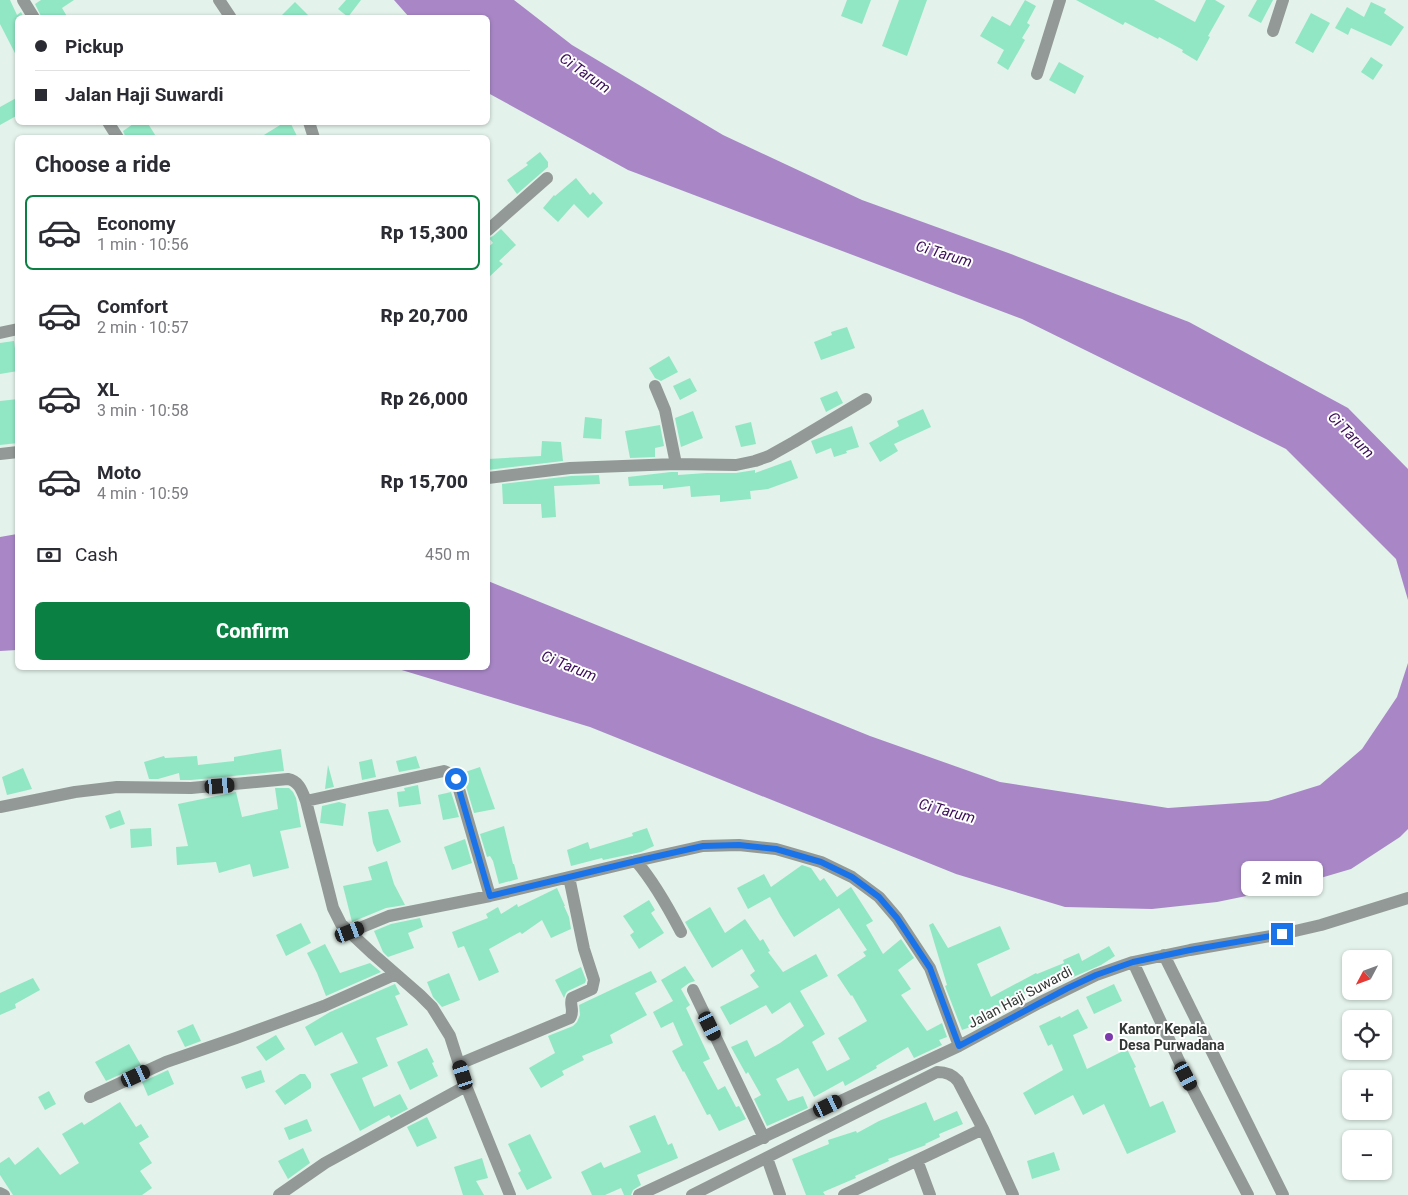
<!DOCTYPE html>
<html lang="en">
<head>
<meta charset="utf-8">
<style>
  body { margin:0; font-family:Roboto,sans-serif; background:#f7f7f7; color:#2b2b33; height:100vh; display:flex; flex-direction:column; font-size:19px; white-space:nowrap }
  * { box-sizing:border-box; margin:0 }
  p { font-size:16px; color:#7c7c81 }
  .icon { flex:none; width:28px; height:28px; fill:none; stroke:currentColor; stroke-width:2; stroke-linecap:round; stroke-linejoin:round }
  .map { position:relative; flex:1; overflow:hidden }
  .side { position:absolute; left:15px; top:135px; width:475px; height:535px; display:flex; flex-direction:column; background:#fff; border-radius:8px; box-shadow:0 1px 4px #0004 }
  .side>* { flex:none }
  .top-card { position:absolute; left:15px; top:15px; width:475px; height:110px; border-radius:8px; box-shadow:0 1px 4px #0004; display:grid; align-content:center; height:110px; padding:0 20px; background:#fff }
  .needle { width:32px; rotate:229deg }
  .tools { position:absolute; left:1342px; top:950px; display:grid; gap:10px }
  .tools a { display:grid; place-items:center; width:50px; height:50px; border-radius:8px; background:#fff; box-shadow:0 1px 4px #0004; font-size:25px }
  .end { position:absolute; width:22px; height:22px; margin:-11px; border:6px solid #1a73e8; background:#fff; box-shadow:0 0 0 2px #fff }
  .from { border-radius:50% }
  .bubble { position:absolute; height:35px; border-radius:8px; background:#fff; box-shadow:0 1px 4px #0004; font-size:16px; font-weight:800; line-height:35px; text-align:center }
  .car { position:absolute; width:15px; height:30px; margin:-15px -8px; border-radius:6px; box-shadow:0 0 4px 1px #0007; background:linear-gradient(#222 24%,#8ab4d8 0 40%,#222 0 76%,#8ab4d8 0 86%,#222 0) }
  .top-card b { display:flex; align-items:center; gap:18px; height:48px; font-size:19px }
  .top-card b+b { border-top:1px solid #e1e1e2 }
  .top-card i { width:12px; height:12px; background:#2b2b33 }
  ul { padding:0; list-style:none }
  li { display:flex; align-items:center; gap:15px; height:75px; margin:0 10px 8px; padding:0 10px; border:2px solid transparent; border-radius:8px }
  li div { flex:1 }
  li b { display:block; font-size:19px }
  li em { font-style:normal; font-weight:800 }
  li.on { border-color:#0b8043 }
  li>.icon { width:45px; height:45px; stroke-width:1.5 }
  h2 { padding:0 20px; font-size:22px; line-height:60px }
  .pay { display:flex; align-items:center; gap:12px; height:55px; padding:0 20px; font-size:19px }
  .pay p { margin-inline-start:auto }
  .action { display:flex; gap:10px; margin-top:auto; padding:10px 20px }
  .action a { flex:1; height:58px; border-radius:8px; background:#0b8043; color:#fff; font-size:20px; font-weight:800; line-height:58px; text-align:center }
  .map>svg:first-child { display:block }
  .water { fill:#a987c7 }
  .building { fill:#91e7c4 }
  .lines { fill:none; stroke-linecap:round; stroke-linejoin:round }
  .minor { stroke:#939996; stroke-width:12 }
  .route { stroke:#1a73e8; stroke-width:6 }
  .poi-dot { fill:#7c39ac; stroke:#fff; stroke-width:2 }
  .labels { text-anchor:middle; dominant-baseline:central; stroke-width:4; stroke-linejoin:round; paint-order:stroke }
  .street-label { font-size:14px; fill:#313734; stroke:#fff }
  .poi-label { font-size:14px; font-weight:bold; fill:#313734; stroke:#fff; text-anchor:start }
  .water-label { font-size:15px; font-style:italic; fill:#3c0c59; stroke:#fff }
</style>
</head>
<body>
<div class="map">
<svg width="1408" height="1195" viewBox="0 0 1408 1195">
  <rect width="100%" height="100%" fill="#e3f2eb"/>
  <!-- water -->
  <path class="water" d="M394,0H514L572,45L723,135L862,200L1011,254L1189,322L1348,408L1408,469V600L1396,559L1286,449L1022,319L628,170L488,93V18L409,17Z
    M17,534V650L0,651V537Z
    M488,581L870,736L1000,782L1168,808L1268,801L1320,785L1362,749L1397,697L1408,663V829L1400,837L1351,869L1290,887L1217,902L1152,909L1065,907L956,874L590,727L395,668H488Z"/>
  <!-- building -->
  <path class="building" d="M0,0H10L17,15L21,12L24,18H18V59L0,24Z
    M41,0H74L62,8L68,18H42L35,4Z
    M346,0H361L348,17L338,9Z
    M847,0H871L862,24L841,16Z
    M899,0H927L907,56L882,46Z
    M1025,0L1036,6L1027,23L1030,25L1022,38L1025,40L1008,70L997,63L1004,50L980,36L992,16L1010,26Z
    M1076,0H1154L1195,22L1206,0H1215L1225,6L1208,36L1210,37L1197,61L1182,52L1183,50L1159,37L1158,39L1125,22L1123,25Z
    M1257,0H1273L1261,23L1248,16Z
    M295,2L311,18H279Z
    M1371,2L1386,9L1384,13L1404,27L1391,46L1351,28L1348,35L1335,28L1347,7L1364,17Z
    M1311,13L1330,23L1313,53L1295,43Z
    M1371,57L1383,65L1373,80L1361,72Z
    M1059,62L1084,76L1075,94L1049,80Z
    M18,97V115L0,125V107Z
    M136,122H147L157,138H126L123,131Z
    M285,122H290L298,138H259Z
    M540,152L548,162V167L517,194L507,180L528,165L526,163Z
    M576,178L590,195L593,192L603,203L588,218L574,204L558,222L543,208L554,195L555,196Z
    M501,229L516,245L499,261L503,264L488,278V247L493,243L489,238L493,236Z
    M847,327L855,348L821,360L814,342L832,335L831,332Z
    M14,341L18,371L0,374V343Z
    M669,356L678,372L661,381L655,378L649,368Z
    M690,378L697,391L680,400L673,386Z
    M837,391L843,403L826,412L820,398Z
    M18,399V443L0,445V401Z
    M923,409L931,427L894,444L898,451L880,462L869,443L899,426L897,421Z
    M693,411L703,438L681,447L675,418Z
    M585,417L602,419L601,439L583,438Z
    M751,422L756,444L741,447L735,426Z
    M660,425L664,446L655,448V457L630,458L625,431Z
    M852,426L859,447L846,451L847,453L834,457L831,448L816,454L811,441Z
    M542,441L561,442L563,461L488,470V459L541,456Z
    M791,460L798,478L768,489L750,491L751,499L720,502V495L691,497L690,486L663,489V485L629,486L628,477L671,472H678V475L706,473H736L755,470V473Z
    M599,475L600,484L554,486L556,517L542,518L541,504H503L502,484L571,476Z
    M281,749L284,771L191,780H180L179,773L158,779H149L144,762L164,756L165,758L197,756L198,765L234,761V757Z
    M416,756L420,768L399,772L396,761Z
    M372,759L376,777L362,780L359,762Z
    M328,765L334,787L325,789Z
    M480,767L495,809L474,813L462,773Z
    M23,768L32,789L7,795L2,777Z
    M418,785L421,804L399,807L397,792L405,791L404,788Z
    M275,788H289L293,792L296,798L301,827L280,831L289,868L253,877L250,864L219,873L216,862L177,865L176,847L188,846L178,804L236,792L242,817L278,809Z
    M451,792L459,817L443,820L438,795Z
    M339,802L346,804L343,826L320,823L322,806Z
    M388,809L401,842L377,852L373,843L368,812Z
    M120,810L125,824L110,829L105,816Z
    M504,826L513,864H514L518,879L499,884L493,861L490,856L487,857L480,834Z
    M151,828L152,846L131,848L130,829Z
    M647,828L654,846L641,852L603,860L602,858L571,866L567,850L588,842L590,849L633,836L632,833Z
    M465,839L472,863L452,870L444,847Z
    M387,861L394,884L405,905L386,908L352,922L343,886L372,880L368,867Z
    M802,865L811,868L820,881L824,878L837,897L851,887L873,921L866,925L883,954L901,939L914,958L898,970L911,989L901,995L927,1031L942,1023L947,1037L939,1040L942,1045L914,1058L908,1047L876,1066L877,1068L845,1086L843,1081L814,1097L798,1068L776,1079L788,1101L803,1096L808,1108L767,1126L754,1099L761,1095L748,1072L746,1074L731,1047L747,1040L755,1057L780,1043L804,1026L790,1002L772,1014L766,1005L730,1025L720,1007L759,987L750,975L755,971L742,949L712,968L685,922L710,907L725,933L745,919L760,941L763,939L770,951L768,952L783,972L816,954L828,976L800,991L825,1034L812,1042L827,1071L850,1059L838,1038L867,1021L852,995L851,996L837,975L866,956L863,952L867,950L839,908L794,937L780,915L770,897L748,909L737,888L764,874L771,887Z
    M557,888L565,906H564L569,917L571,929L551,938L542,920L522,934L520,932L489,949L499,972L479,981L464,946L458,948L452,932L488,918L486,914L498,907L501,914L517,904L518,907Z
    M649,900L655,910L651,913L664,933L639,949L630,935L634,932L623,916Z
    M420,918L423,927L408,933L414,948L388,957L383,952L374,931L391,924Z
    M301,923L311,943L286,956L276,935Z
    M933,923L948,948L1000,926L1010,949L977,964L991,997L1036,973L1037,974L1064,963L1063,960L1079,953L1082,961L1109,946L1115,956L1101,965L1071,978L1070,975L1034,990L1033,989L982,1016L985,1023L974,1029L973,1026L962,1030L945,986L947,985L929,925Z
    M325,944L340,973L370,963L381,972L326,996L317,973L307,953Z
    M685,966L695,981L689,983L681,989L690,1005L686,1008L710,1059L703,1062L718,1090L725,1086L736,1107L739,1106L746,1119L719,1131L710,1114L707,1115L684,1071L683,1072L672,1051L683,1045L673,1022L661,1028L653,1012L673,1001L661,980Z
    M581,967L586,980L585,983L568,991L566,993L564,998L555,980Z
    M651,971L657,982L635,993L647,1015L610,1035L613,1043L582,1056L584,1060L562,1071L564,1075L541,1088L529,1068L555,1053L548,1036L573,1026L577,1022L580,1015L579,1005Z
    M449,973L460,1000L442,1007L433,997L427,982Z
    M33,978L40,990L15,1004L16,1008L0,1015V993Z
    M395,984L400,994L395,996L408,1025L376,1038L388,1066L362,1078L374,1107L400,1094L408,1109L391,1118L389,1115L360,1131L330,1074L358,1063L342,1032L315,1046L305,1027L330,1012Z
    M1114,984L1122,1001L1094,1014L1086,997Z
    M1078,1009L1088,1028L1073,1035L1087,1069L1127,1049L1136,1067L1134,1068L1150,1107L1163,1101L1176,1132L1127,1154L1104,1104L1083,1115L1073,1095L1035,1115L1023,1093L1063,1070L1052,1044L1048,1046L1039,1026L1060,1016L1061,1018Z
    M193,1024L201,1041L185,1047L177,1031Z
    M276,1035L285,1049L266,1061L256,1047Z
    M129,1044L141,1065L106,1081L95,1062Z
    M427,1048L434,1062L432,1063L438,1076L410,1090L397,1062Z
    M168,1070L174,1084L148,1096L142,1082Z
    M261,1070L265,1082L246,1089L241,1077Z
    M300,1074H305L311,1083V1088L285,1105L275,1091Z
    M49,1091L56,1104L45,1110L38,1097Z
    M120,1102L136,1127L141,1124L149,1137L139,1143L152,1163L140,1171L152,1188L142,1195H13L0,1175V1163L9,1157L15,1165L38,1147L60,1175L79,1163L62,1134L82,1122L84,1125Z
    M926,1102L934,1121L957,1111L963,1124L939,1134L940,1137L925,1144L926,1145L888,1159L889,1161L855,1176L856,1178L823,1192L825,1195H806L792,1159L829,1144L828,1140L856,1131L857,1133L879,1121Z
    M655,1115L668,1145L672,1143L678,1158L637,1175L641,1185L633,1190L631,1195H624L621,1188L605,1195H592L581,1172L601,1162L604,1168L641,1152L629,1126Z
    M427,1117L437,1138L417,1147L407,1127Z
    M307,1119L312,1131L289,1140L284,1128Z
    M530,1134L552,1178L527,1190L518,1173L521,1171L508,1144Z
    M303,1148L310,1163L288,1179L278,1161Z
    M1054,1152L1060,1170L1032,1179L1027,1161Z
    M482,1158L488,1178L476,1181L484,1195H463L454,1167Z"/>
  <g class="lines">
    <!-- minor -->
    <path class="minor" d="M23,0L34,18
      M219,0L231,18
      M1273,31L1283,0
      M1037,74L1060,0
      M108,122L118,138
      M309,122L314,138
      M488,230L547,178
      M0,333L18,329
      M655,386L665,410L676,464
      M0,454L18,452
      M488,478L570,468L676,464L736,465L755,461L769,456L794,442L866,399
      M306,801L444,771L451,774L456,779L490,896
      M0,807L75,792L117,787L191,788L288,779C299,781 302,791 306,801L333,908L341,924L373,954L420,995L432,1007L450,1036L466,1086L510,1195
      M636,861C654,882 668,907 681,932
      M350,932L389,916L490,896L636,861L703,846L739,845L776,849L821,862L852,877L879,897L897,918L930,968L959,1046
      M1164,955L1283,1195
      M1133,962L1186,1076L1248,1195
      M693,990L764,1138
      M459,1064L570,1018C575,1011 569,1005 572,998L592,989L594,980L584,949L569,877
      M90,1097L166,1062L236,1038L324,1006L396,974
      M767,1158L780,1195
      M917,1160L930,1195
      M0,1193L4,1195
      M279,1195L325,1163L466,1086
      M639,1195L959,1046L1039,1003L1096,975L1133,962L1190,950L1282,934L1321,925L1408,898
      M692,1195L937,1072C946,1072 952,1074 958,1081L983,1129L1013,1195
      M844,1195L983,1129"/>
  </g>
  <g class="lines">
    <!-- route -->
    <path class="route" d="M456,779L490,896L636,861L703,846L739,845L776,849L821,862L852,877L879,897L897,918L930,968L959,1046L1068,988L1096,975L1133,962L1190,950L1282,934"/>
  </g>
  <!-- markers -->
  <circle class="poi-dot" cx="1109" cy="1037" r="5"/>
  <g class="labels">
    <!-- street labels -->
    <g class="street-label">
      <text transform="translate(1020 997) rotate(-28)">Jalan Haji Suwardi</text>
    </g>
    <!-- poi labels -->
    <g class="poi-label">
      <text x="1119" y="1029">Kantor Kepala<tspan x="1119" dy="16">Desa Purwadana</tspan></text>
    </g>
    <!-- water labels -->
    <g class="water-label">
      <text transform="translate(585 73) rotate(35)">Ci Tarum</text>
      <text transform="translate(944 254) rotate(17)">Ci Tarum</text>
      <text transform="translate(1351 435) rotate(45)">Ci Tarum</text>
      <text transform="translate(569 666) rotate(22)">Ci Tarum</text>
      <text transform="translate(947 811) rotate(15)">Ci Tarum</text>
    </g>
  </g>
</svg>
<div class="tools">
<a><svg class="needle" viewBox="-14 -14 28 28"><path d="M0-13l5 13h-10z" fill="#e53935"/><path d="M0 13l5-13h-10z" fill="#7c7c81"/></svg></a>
<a><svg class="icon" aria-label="locate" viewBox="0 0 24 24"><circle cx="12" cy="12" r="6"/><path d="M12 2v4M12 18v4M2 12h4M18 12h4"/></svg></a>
<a>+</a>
<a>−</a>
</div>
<i class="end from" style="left:456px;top:779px"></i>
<i class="end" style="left:1282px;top:934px"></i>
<div class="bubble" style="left:1241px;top:861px;width:82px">2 min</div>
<i class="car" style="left:220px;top:786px;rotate:85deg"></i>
<i class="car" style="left:350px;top:932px;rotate:69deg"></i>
<i class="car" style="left:710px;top:1026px;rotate:154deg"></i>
<i class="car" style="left:463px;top:1075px;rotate:342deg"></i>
<i class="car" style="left:136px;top:1076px;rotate:65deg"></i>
<i class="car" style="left:1186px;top:1076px;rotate:152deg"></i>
<i class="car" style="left:828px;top:1106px;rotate:64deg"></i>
<div class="top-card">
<b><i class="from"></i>Pickup</b>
<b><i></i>Jalan Haji Suwardi</b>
</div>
<section class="side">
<h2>Choose a ride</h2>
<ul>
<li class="on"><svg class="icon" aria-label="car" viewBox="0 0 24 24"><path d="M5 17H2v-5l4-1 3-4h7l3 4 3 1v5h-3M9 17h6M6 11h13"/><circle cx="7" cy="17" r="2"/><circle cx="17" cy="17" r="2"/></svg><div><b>Economy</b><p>1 min · 10:56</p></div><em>Rp 15,300</em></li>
<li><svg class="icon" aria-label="car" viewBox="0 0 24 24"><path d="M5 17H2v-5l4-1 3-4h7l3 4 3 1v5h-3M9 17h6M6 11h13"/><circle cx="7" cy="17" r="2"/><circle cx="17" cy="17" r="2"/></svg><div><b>Comfort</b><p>2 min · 10:57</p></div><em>Rp 20,700</em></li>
<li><svg class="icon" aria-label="car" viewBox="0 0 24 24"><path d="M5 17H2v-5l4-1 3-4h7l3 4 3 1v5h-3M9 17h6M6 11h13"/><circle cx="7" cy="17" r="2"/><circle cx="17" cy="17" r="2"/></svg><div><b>XL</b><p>3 min · 10:58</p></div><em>Rp 26,000</em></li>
<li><svg class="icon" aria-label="car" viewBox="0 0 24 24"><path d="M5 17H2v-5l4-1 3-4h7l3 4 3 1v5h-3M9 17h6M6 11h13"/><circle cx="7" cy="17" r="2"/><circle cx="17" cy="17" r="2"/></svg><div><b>Moto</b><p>4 min · 10:59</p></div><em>Rp 15,700</em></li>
</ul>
<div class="pay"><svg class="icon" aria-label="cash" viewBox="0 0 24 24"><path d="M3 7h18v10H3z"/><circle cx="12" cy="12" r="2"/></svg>Cash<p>450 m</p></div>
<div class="action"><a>Confirm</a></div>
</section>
</div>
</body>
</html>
